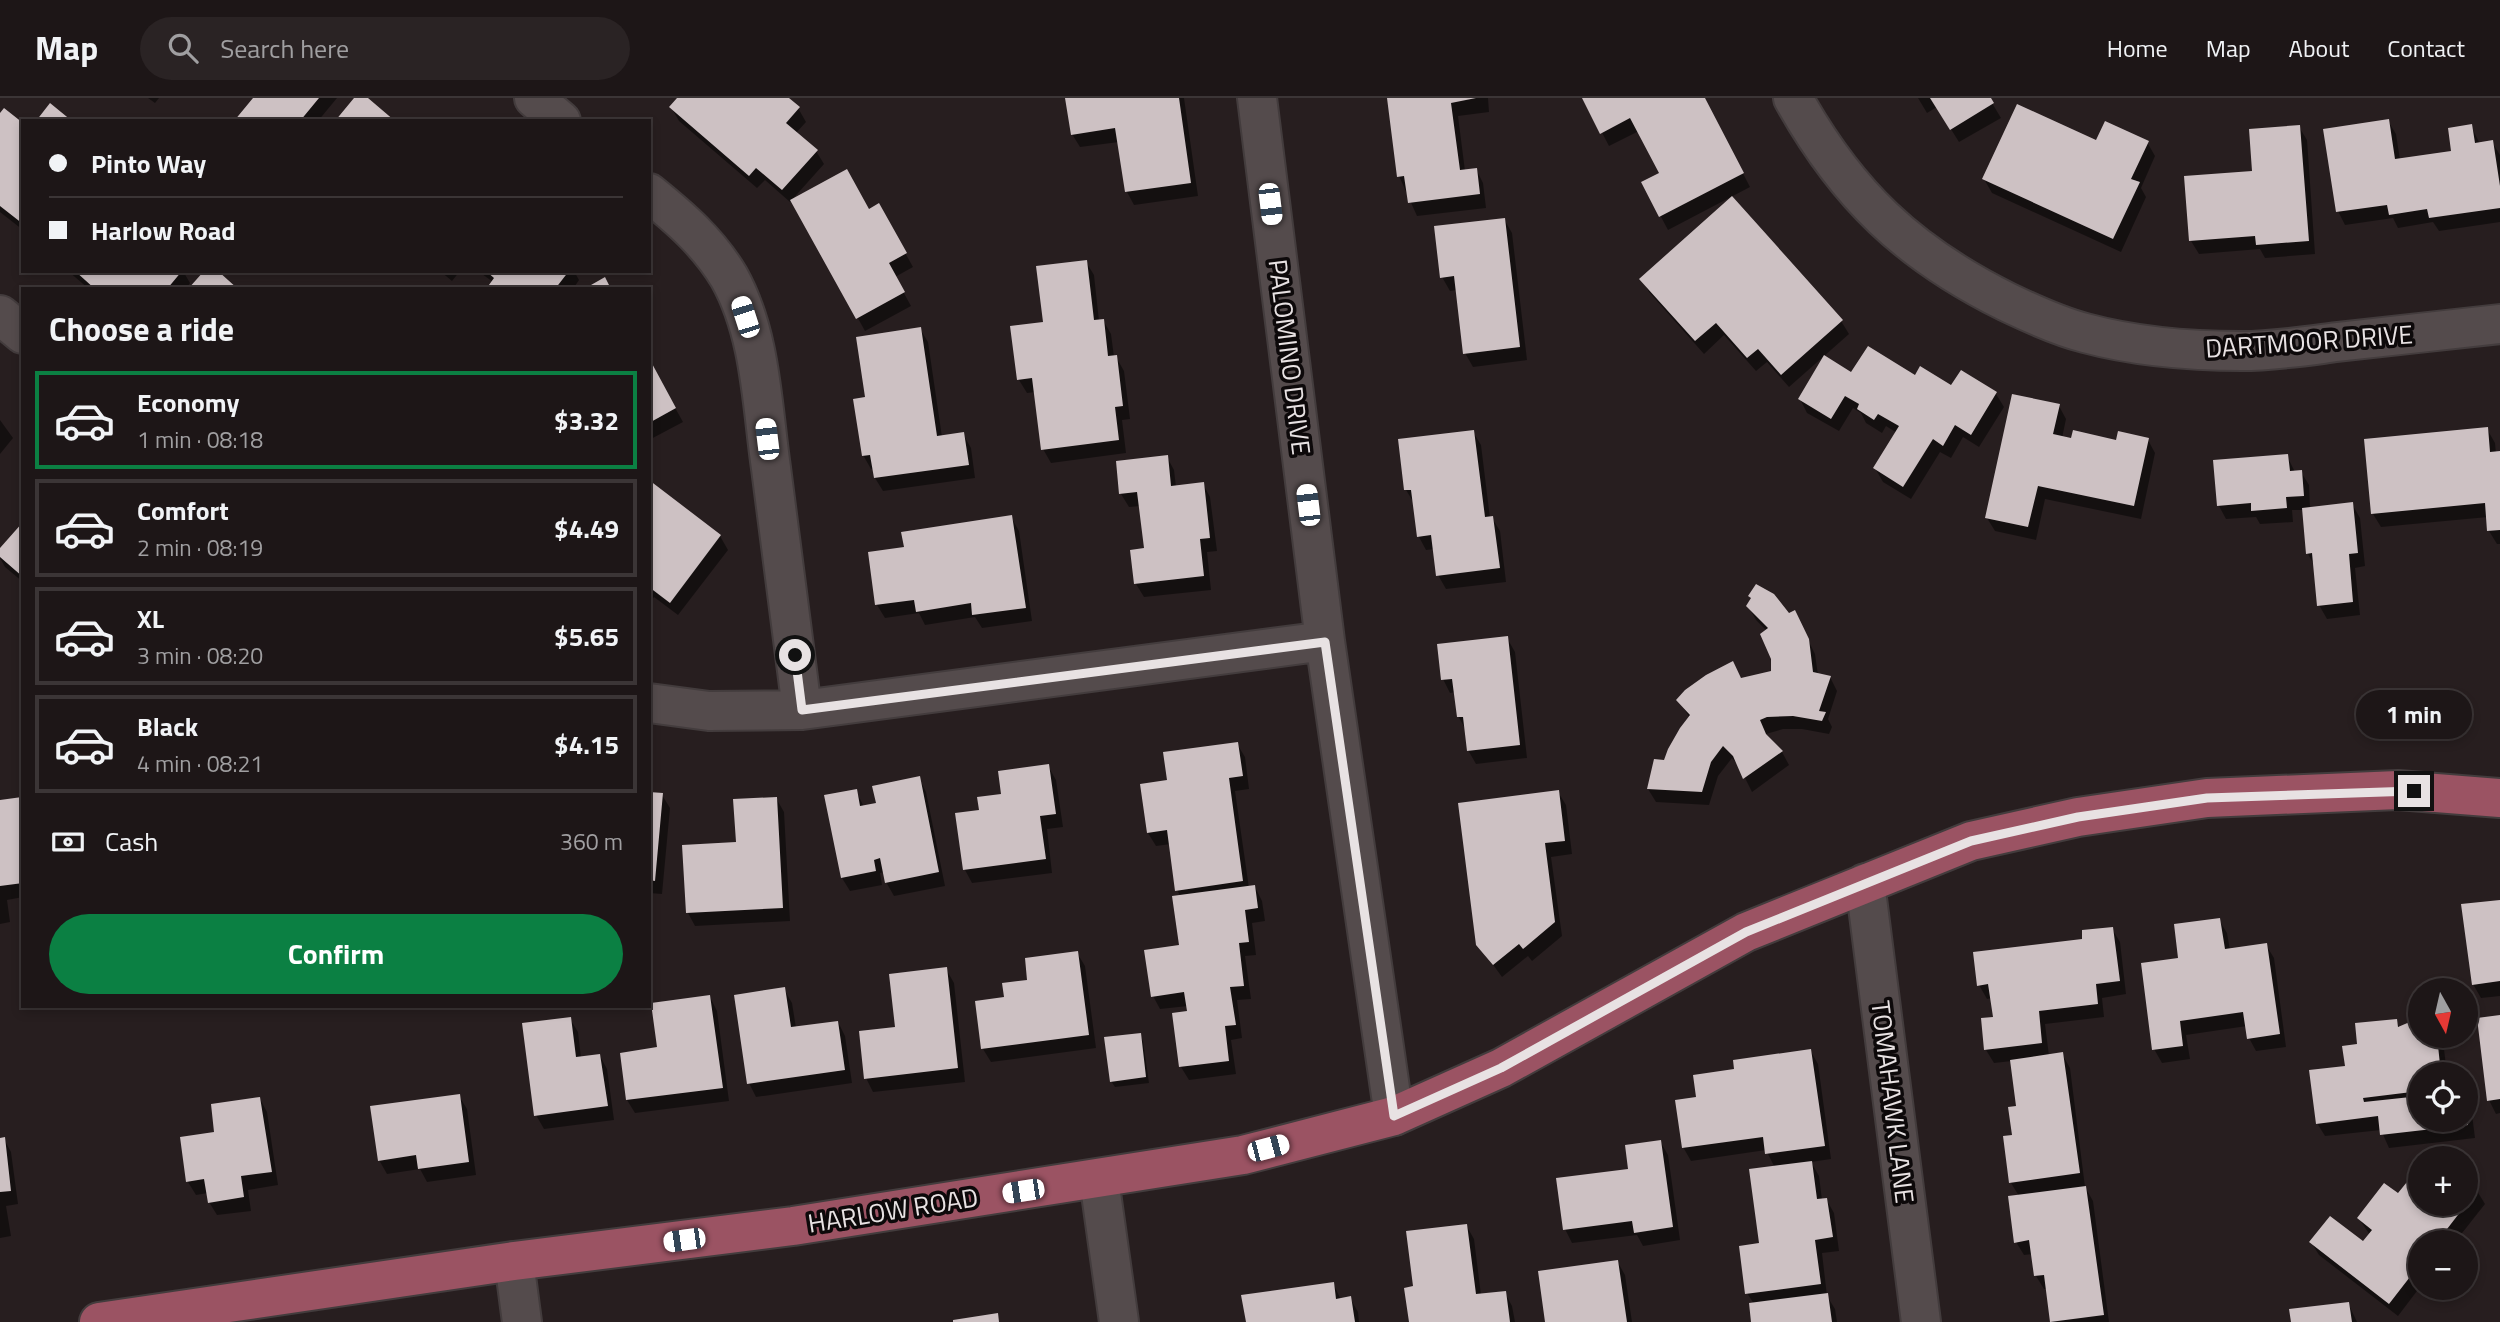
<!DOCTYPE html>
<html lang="en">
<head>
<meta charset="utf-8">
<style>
  body { margin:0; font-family:"Titillium Web",sans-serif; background:#2a2324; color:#f1f3f6; height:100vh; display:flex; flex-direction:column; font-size:26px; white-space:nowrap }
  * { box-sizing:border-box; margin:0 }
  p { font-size:23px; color:#a09fa1 }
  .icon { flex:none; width:38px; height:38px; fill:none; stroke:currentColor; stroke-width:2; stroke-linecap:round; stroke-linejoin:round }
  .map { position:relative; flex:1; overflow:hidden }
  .sheet { position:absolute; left:21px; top:189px; width:630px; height:721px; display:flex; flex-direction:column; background:#1d1617; border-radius:0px; box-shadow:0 4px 10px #0003,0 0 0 2px #3b3536 }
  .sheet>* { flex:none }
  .top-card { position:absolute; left:21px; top:21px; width:630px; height:154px; border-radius:0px; box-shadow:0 4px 10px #0003,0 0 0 2px #3b3536; display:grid; align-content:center; height:154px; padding:0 28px; background:#1d1617 }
  .needle { width:46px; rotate:172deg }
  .buttons { position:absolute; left:2408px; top:880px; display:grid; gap:14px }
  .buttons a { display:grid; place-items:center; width:70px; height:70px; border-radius:50%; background:#1d1617; box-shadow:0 4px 10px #0003,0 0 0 2px #3b3536; font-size:35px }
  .end { position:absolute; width:32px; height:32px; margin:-16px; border:9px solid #e8e2e3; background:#111; box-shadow:0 0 0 4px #111 }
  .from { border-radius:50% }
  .bubble { position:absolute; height:49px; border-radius:24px; background:#1d1617; box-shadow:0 4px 10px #0003,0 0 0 2px #3b3536; font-size:23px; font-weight:700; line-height:49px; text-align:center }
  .car { position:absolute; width:21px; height:42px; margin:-21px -10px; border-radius:9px; box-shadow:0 0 5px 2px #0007; background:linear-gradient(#fff 24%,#345 0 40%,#fff 0 76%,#345 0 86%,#fff 0) }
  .top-card b { display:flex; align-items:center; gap:24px; height:66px; font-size:26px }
  .top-card b+b { border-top:2px solid #3b3536 }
  .top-card i { width:18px; height:18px; background:#f1f3f6 }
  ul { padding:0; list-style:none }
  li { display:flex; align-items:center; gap:21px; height:98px; margin:0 14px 10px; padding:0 14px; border:4px solid #3b3536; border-radius:0px }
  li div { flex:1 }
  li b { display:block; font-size:26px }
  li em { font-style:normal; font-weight:700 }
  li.selected { border-color:#0b8043 }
  li>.icon { width:63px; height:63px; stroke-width:1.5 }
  h2 { padding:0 28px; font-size:32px; line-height:84px }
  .pay { display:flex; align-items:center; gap:18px; height:77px; padding:0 28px; font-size:26px }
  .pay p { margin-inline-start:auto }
  .button { display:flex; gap:14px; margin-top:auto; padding:14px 28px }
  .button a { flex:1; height:80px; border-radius:42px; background:#0b8043; color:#fff; font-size:28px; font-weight:700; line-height:80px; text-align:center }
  header { display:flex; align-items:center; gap:42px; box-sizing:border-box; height:98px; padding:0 35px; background:#1d1617; border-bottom:2px solid #3b3536 }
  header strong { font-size:33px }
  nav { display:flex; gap:38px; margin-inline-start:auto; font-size:24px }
  .search { width:490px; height:63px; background:#2a2324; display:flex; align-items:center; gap:18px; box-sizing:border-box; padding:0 24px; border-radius:38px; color:#a09fa1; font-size:26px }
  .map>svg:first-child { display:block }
  .shadow { fill:#0007 }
  .building { fill:#cdc1c3 }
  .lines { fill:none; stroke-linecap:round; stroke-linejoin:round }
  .minor-casing { stroke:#433c3d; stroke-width:42 }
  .major-casing { stroke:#433c3d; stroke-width:42 }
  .minor { stroke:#544b4c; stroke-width:38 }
  .major { stroke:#9b5363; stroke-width:38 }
  .route { stroke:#e8e2e3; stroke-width:9 }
  .labels { text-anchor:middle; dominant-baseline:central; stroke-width:7; stroke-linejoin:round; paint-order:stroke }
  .street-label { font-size:26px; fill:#e8e2e3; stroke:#0d090a }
</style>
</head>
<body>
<header>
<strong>Map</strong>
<div class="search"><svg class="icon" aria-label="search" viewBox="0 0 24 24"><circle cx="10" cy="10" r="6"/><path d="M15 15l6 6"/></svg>Search here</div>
<nav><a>Home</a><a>Map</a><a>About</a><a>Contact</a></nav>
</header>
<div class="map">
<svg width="2500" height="1224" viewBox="0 0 2500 1224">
  <rect width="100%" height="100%" fill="#271e1f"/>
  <!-- shadow -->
  <path class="shadow" d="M148,0H159L155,5Z
    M255,0H337L318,23H236Z
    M679,0H786L798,10L806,24L796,35L816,53L824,66L790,104L765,82L757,90L679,23L671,9Z
    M1067,0H1184L1198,98L1134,107L1127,94L1119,44L1080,49L1072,36Z
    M1389,0H1488L1489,14L1458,18L1465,73L1476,71L1483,85L1486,110L1417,118L1399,78Z
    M1584,0H1704L1750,89L1668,132L1643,85L1661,75L1639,33L1609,48Z
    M1918,0H1989L2001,20L1959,44L1937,9L1927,15Z
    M0,18L23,27V132L0,114Z
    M2388,23L2396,36L2400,62L2453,54L2471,28L2480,46L2492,44L2500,57V124L2439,133L2433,124L2398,130L2393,120L2345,127L2338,113Z
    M2299,29L2307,42L2315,156L2265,160L2260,151L2199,156L2191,143Z
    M2147,44L2155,58L2141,90L2146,99L2121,154L1992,95L1984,81L2097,45Z
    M793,103L868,113L879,108L913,169L895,179L911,208L865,233Z
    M1504,121L1512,135L1527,262L1473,269L1465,255L1457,192L1450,193L1442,179Z
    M1086,164L1094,177L1099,223L1103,222L1111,236L1114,259H1116L1124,273L1130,321L1122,322L1126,355L1051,365L1043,351L1036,294L1027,295L1019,282L1045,225Z
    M68,173H183L190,185L186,191H89Z
    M440,173H460L452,183Z
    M478,173H574L579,182L573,191H488L493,184Z
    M1642,181L1841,223L1849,236L1789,289L1767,264L1756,273L1724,237L1704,256L1649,194Z
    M920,231L928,244L942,339L963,336L971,350L975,380L883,393L875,380L874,370L871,371L863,357L867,300Z
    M649,263L683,324L649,342Z
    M1961,275L1996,296L2004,309L1979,349L1963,339L1951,360L1940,354L1911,401L1883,384L1875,370L1897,335L1886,328L1882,335L1866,325L1861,315L1853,310L1839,333L1807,315L1800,301L1852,277L1915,279L1952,290Z
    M2059,308L2066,321L2062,340L2117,344L2148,342L2155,355L2141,421L2045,401L2036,442L1995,433L1987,420Z
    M0,322L13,340L0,356Z
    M2487,331L2495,345L2496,356L2500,355V446H2497L2489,433L2488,419L2381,429L2373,416L2366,343Z
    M1473,334L1481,347L1490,420H1492L1500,433L1506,484L1446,491L1438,477L1435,451L1426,452L1419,439L1414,405L1406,392Z
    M2287,358L2295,374H2301L2309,387L2310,410L2352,406L2360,420L2365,468L2355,470L2360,517L2327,521L2319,507L2315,469L2308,456L2304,412H2292L2293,424L2260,426L2256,419L2226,421L2219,408Z
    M1167,359L1174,372L1176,389L1203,386L1210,399L1217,453L1207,454L1211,492L1144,499L1136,486L1146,451L1141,408L1129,409L1121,396L1117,364Z
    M649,385L720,438L728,452L678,517L654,499L649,506Z
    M1011,419L1019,433L1032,523L982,530L975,519L925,527L919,515L885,520L877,507L870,456L906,450Z
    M23,426V484L5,469L0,460V452Z
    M1748,508L1789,517L1801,528L1815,556L1818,577L1830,579L1837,593L1828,621L1832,629L1829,636L1802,631H1783L1766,636L1782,654L1789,667L1752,694L1739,668L1732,660L1718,678L1709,707L1656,704L1648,691L1690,620L1678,602L1733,565L1742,582L1773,574L1767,533L1756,522Z
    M1507,540L1515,554L1527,660L1476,666L1468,652L1466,632L1458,618L1456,594L1450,595L1443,581Z
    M1237,646L1245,659L1249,691L1235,693L1249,790L1255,789L1262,803L1265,823L1252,825L1256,857L1245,858L1251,901L1237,902L1242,940L1231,942L1236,976L1189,982L1181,969L1188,908L1160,911L1153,898L1181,848V799L1177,792L1171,746L1156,748L1148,735L1169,683Z
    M1048,668L1056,682L1063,729L1047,731L1052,775L972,785L965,772L980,713Z
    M919,680L926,694L945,788L894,798L886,784L884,774L880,775L882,787L850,793L842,780L856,693L864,709L878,707Z
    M1558,694L1566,707L1572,756L1551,759L1562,838L1532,863L1528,858L1502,879L1478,846Z
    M649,696L662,697L670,710L662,796L649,795Z
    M776,700L784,714L790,823L695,828L688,815Z
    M21,701L23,705V799L7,802L10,824L0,826V704Z
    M2500,803V898L2481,900L2473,886Z
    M2219,822L2227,835L2230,852L2266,847L2274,860L2286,949L2256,953L2249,940L2247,928L2186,937L2190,961L2162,965L2154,951L2180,861Z
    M2112,831L2120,844L2126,896L2102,900L2104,919L2045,926L2049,958L2062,956L2070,970L2085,1089L2093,1103L2109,1224H2052L2048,1191H2044L2036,1178L2033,1156L2024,1157L2016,1144L2019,1098L2011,1085L2018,1009L2012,963L1994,965L1986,952L1994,921L1992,900L1987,901L1979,887Z
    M1077,855L1085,868L1096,950L991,964L983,951L1006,901Z
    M946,871L954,885L965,984L873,994L866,980L897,930Z
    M784,891L792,905L796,930L838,924L845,938L852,985L756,999L749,985Z
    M710,899L717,913L729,1003L635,1015L627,1002L621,956L659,951Z
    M2500,919V1015L2496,1016L2489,1002Z
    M570,921L578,934L581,960L600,958L607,971L614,1022L544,1031L536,1017Z
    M2396,923L2400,930L2412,926L2420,940L2436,938L2444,951L2447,976H2420V1022H2466V987L2469,993L2475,1040L2389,1050L2381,1032L2325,1038L2317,1025L2359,947Z
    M1140,937L1143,943L1149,985L1115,989L1111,983Z
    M1810,952L1818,966L1831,1061L1811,1064L1819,1078L1822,1102L1826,1101L1834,1115L1839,1153L1822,1155L1827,1198L1835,1211L1837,1224H1753L1754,1206L1747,1195L1760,1147L1775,1070L1766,1052L1691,1063L1683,1049L1698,1001L1736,973Z
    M459,998L467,1011L476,1077L427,1084L420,1071L387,1076L379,1062Z
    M260,1001L267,1014L278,1087L248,1092L251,1113L217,1117L209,1104L208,1095L196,1097L188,1084L216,1036Z
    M0,1041H4L11,1054L18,1106L6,1108L11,1138L0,1140Z
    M1660,1043L1668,1057L1680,1142L1643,1148L1637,1137L1572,1145L1565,1131Z
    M2420,1070V1106H2466V1084L2477,1093L2485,1106L2455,1144H2420V1189L2398,1218L2319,1157L2311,1144L2364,1145L2370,1137L2359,1121L2399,1098Z
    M1466,1127L1474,1141L1481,1197L1505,1195L1512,1208L1515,1224H1410L1415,1190Z
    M1617,1163L1625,1177L1632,1224H1547Z
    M1333,1185L1341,1202L1350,1200L1358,1214L1359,1224H1247Z
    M2348,1205L2357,1224H2293Z"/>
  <!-- building -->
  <path class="building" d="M253,0H319L300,23H234Z
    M354,0H368L395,23H335Z
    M677,0H789L800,9L786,25L818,52L782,92L756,70L749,78L669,9Z
    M1065,0H1179L1191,85L1125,94L1115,30L1071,37Z
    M1387,0H1476L1451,5L1460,72L1477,70L1480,96L1408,105L1404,78L1397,79Z
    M1582,0H1705L1744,75L1659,119L1641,84L1659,75L1630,20L1600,36Z
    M1930,0H1991L1994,5L1950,32Z
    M50,5L72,23H36Z
    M2017,6L2096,42L2105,23L2149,43L2131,81L2140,84L2113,141L1982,81Z
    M4,10L23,25V126L0,108V15Z
    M2389,21L2395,61L2451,53L2448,30L2472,26L2475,45L2493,42L2500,88V110L2429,120L2427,111L2389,117L2387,107L2336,114L2323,31Z
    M2300,27L2309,143L2256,147L2255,138L2189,143L2184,78L2252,73L2249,31Z
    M847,71L869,111L879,105L907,155L889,165L905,194L856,221L790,102Z
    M1732,98L1843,222L1781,277L1758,251L1747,260L1716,225L1695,243L1639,181Z
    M1505,120L1520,249L1463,256L1454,178L1440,180L1434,128Z
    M1087,162L1094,222L1104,221L1108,258L1117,257L1123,308L1115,309L1119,342L1041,352L1032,280L1017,282L1010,228L1043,224L1036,168Z
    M75,173H182L167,191H95Z
    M204,173H218L238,191H188Z
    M486,173H569L555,191H486L494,180Z
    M605,179L611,191H584Z
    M921,229L937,338L964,334L969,367L874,380L870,357L862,358L853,301L865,299L856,239Z
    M1868,248L1915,277L1920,268L1951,287L1961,272L1997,294L1971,337L1955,327L1943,348L1933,341L1903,389L1873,370L1899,328L1878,316L1874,322L1857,311L1859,306L1845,298L1831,321L1798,301L1824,257L1851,274Z
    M649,260L676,310L649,325Z
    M2012,296L2060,306L2053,336L2071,340L2073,332L2116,342L2118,333L2149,340L2134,408L2038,388L2028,429L1985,420Z
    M2488,329L2490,354L2500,353V432L2487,433L2485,405L2371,416L2364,341Z
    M1474,332L1485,419L1493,418L1500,470L1436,478L1431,437L1417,439L1411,392H1404L1398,341Z
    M2288,356L2290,373L2302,372L2304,398L2286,399L2287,410L2251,413V405L2217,408L2213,362Z
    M1168,357L1171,388L1204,384L1210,440L1200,441L1204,478L1134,486L1130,452L1144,450L1137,394L1119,396L1116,363Z
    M649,382L721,437L670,505L649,489Z
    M2353,404L2358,455L2349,456L2353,504L2317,508L2312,455L2306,456L2302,410Z
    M1012,417L1026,510L972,517L971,505L916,514L914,502L875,507L868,454L904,449L901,434Z
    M23,424V479L0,459V450Z
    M1756,486L1774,496L1789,515L1795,512L1809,541L1813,574L1831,578L1819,613L1826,614L1822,623L1793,618L1767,619L1760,622L1766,636L1783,653L1743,681L1733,658L1723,648L1711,664L1702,694L1647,691L1654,661L1664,662L1668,651L1680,630L1690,617L1676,602L1685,592L1706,577L1733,563L1741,580L1771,573V561L1760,536L1768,530L1746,508L1751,500L1748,498Z
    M1508,538L1520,647L1467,653L1463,619H1457L1452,581L1441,582L1437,546Z
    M1238,644L1243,678L1229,680L1243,783L1175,793L1167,732L1147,735L1140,686L1167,682L1163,654Z
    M1049,666L1056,716L1040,718L1046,761L963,772L955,715L979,712L977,699L1001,696L998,673Z
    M920,678L939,774L885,785L880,760L874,762L876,773L841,780L824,697L857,691L860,708L876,705L872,688Z
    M1559,692L1565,743L1545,745L1555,824L1523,851L1519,846L1493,867L1476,847L1458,705Z
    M649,694L663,695L655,783L649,782Z
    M22,699L23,785L0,788V702Z
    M777,699L783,810L686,815L682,747L736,744L733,701Z
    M1255,787L1258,810L1245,812L1249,844L1239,845L1244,888L1230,889L1236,927L1225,928L1229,963L1179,969L1172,915L1187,913L1184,894L1151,899L1144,852L1179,847L1172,798Z
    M2500,802V883L2472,887L2461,806Z
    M2220,820L2225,851L2267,845L2280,936L2247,941L2243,914L2180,923L2183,948L2152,952L2141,865L2178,860L2174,826Z
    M2113,829L2120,883L2096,886L2098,906L2039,913L2042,945L1984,952L1981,920L1993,919L1988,886L1977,888L1973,854L2082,841V832Z
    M1078,853L1089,937L981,951L975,903L1004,899L1002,885L1027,882L1025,860Z
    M947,869L958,970L864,981L859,933L895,929L889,876Z
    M785,889L791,929L838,923L845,972L747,986L734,897Z
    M710,897L723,990L626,1002L620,955L657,949L651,905Z
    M2500,917V1001L2487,1003L2477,920Z
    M571,919L576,959L600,956L608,1008L534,1018L522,925Z
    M2397,921L2398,929L2412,923L2414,938H2437L2441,976H2420V993L2363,1000L2364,1004L2420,998V1022H2468V1027L2380,1037L2378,1018L2316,1026L2309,972L2345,968L2342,948L2357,946L2355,925Z
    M1141,935L1146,979L1110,984L1104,939Z
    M1811,951L1825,1048L1765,1056L1763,1039L1682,1050L1675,1002L1696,999L1693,977L1734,971L1733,962Z
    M2063,954L2080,1075L2009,1085L2003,1038L2012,1037L2008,1009L2016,1008L2010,962Z
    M460,996L469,1064L418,1071L416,1057L378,1063L370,1008Z
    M260,999L272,1074L241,1078L244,1099L208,1105L204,1081L186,1084L180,1039L214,1034L211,1006Z
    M5,1039L11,1093L0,1094V1040Z
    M1661,1042L1673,1129L1634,1135L1632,1123L1563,1132L1556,1080L1628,1071L1625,1047Z
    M1812,1063L1817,1101L1827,1100L1833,1139L1815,1142L1821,1186L1745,1196L1739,1148L1759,1145L1749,1071Z
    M2420,1068V1106H2466V1082L2478,1091L2437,1144H2420V1166L2389,1206L2309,1144L2330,1118L2363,1143L2372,1132L2357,1120L2384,1085L2398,1095Z
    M2086,1088L2104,1217L2050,1224L2044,1177L2034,1178L2029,1142L2014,1145L2008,1098Z
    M1467,1126L1476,1196L1506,1193L1510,1224H1409L1404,1190L1413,1188L1406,1133Z
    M1618,1162L1627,1224H1545L1538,1173Z
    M1334,1184L1336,1201L1351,1198L1355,1224H1246L1241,1197Z
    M1828,1195L1832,1224H1751L1749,1205Z
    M2349,1204L2352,1224H2291L2289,1211Z
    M998,1215L999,1224H953V1222Z"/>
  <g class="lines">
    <defs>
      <path id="minor" d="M534,0L561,23
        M1257,0L1325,543L1394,1018
        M1793,0C1847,97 1908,155 2007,204C2032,216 2058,228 2085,235C2137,249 2190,253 2242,253C2274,253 2306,248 2337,244C2391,238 2446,232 2500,226
        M649,95C680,120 708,144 729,179C761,236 762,307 771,370C781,450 792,531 802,612
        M0,217L23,236
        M649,605L709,613L802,612L1325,543
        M1865,785L1921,1224
        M1099,1081L1119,1224
        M514,1163L522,1224"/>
      <path id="major" d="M99,1224L514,1163L793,1128L1243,1057L1394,1018L1501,970L1746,834L1971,743L2078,719L2207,700L2398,692L2500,700"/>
    </defs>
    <!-- minor casing -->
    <use href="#minor" class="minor-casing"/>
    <!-- major casing -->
    <use href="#major" class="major-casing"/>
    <!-- minor -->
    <use href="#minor" class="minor"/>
    <!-- major -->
    <use href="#major" class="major"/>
  </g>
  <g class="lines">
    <!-- route -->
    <path class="route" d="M795,557L802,612L1325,544L1394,1018L1501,970L1746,834L1971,743L2078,719L2207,700L2414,693"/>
  </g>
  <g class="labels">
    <!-- street labels -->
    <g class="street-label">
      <text transform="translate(2309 243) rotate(-4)">DARTMOOR DRIVE</text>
      <text transform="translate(1290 259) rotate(83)">PALOMINO DRIVE</text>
      <text transform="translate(1893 1004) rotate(83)">TOMAHAWK LANE</text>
      <text transform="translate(893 1112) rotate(-9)">HARLOW ROAD</text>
    </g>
  </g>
</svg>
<div class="buttons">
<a><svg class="needle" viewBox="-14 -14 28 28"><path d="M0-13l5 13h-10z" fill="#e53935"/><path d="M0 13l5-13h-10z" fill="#a09fa1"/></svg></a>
<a><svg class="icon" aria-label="locate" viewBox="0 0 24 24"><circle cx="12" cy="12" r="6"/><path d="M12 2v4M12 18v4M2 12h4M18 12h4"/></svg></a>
<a>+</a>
<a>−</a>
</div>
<i class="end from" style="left:795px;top:557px"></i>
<i class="end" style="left:2414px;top:693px"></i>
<div class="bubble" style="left:2356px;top:592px;width:116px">1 min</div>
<i class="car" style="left:1270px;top:106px;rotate:173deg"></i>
<i class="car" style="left:745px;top:219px;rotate:342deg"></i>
<i class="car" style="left:767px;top:341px;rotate:353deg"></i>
<i class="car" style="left:1308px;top:407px;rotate:353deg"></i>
<i class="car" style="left:1268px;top:1050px;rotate:75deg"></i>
<i class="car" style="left:1023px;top:1093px;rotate:261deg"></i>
<i class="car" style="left:684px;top:1142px;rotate:262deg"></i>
<div class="top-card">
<b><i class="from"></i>Pinto Way</b>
<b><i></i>Harlow Road</b>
</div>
<section class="sheet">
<h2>Choose a ride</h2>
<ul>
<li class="selected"><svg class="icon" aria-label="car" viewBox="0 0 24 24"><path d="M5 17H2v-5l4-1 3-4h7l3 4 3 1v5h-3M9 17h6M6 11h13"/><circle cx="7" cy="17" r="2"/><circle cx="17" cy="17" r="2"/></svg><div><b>Economy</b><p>1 min · 08:18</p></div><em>$3.32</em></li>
<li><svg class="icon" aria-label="car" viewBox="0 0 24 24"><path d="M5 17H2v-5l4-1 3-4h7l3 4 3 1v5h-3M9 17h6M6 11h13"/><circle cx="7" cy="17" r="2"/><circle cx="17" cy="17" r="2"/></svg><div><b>Comfort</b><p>2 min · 08:19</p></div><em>$4.49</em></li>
<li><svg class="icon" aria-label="car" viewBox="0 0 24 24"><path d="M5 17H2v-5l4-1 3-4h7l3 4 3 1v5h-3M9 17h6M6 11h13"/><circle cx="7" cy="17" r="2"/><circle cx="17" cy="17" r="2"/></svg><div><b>XL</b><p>3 min · 08:20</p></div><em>$5.65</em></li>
<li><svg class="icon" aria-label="car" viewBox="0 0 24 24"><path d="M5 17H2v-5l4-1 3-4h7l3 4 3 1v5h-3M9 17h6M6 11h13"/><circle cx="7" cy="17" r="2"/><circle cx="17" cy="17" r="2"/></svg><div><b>Black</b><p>4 min · 08:21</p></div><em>$4.15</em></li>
</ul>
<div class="pay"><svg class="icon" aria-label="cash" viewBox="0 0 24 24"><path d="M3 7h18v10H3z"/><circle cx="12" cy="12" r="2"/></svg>Cash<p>360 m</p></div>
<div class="button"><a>Confirm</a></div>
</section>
</div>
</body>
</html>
